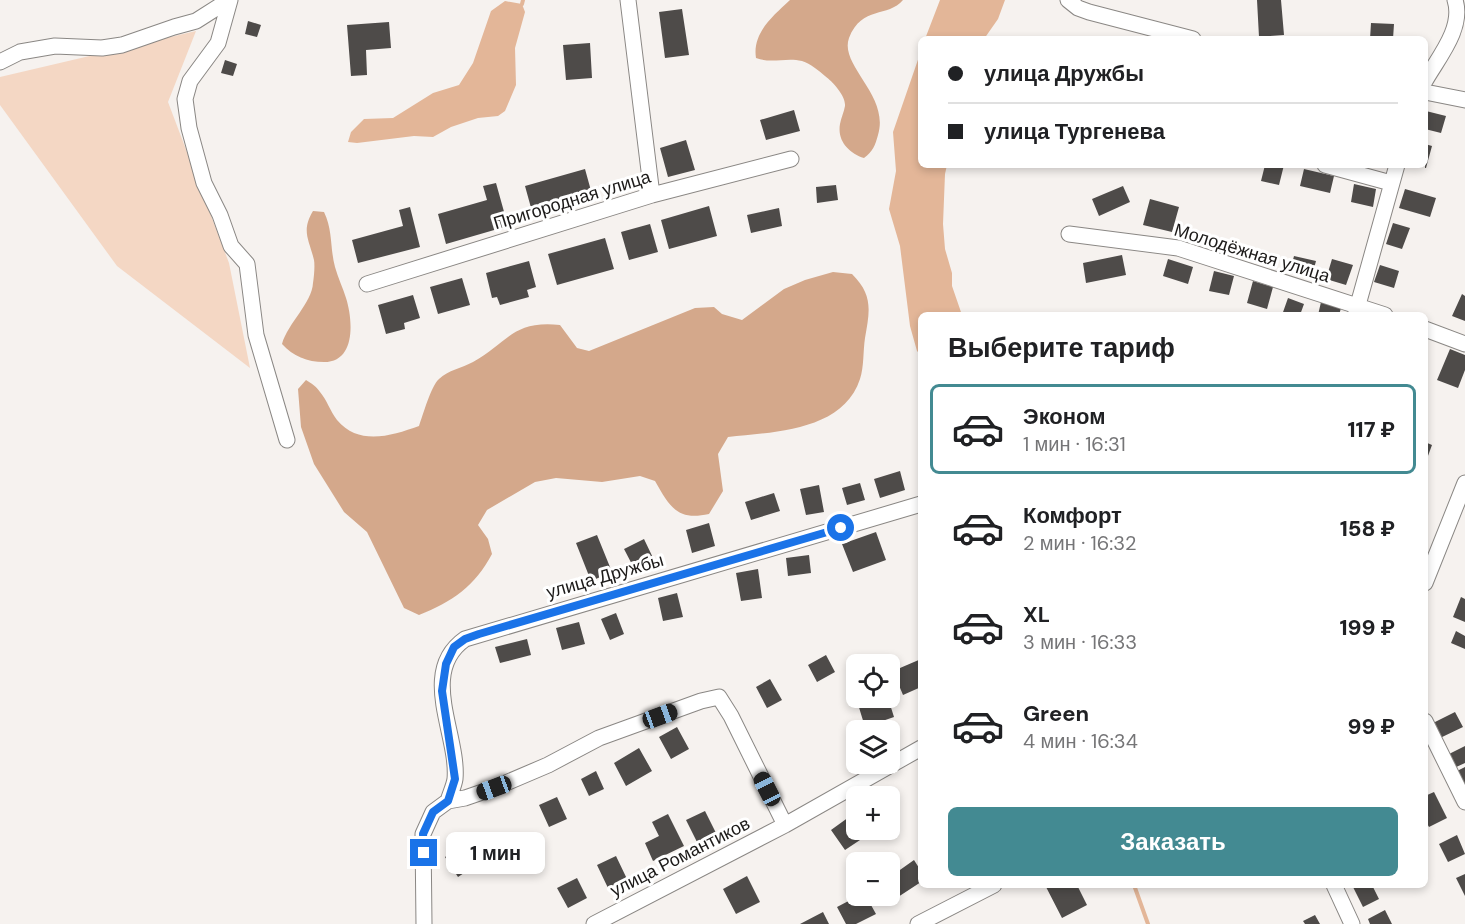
<!DOCTYPE html>
<html lang="ru">
<head>
<meta charset="utf-8">
<style>
  body { margin:0; font-family:"DM Sans",sans-serif; background:#f2f2f2; color:#202124; height:100vh; display:flex; flex-direction:column; font-size:22px; white-space:nowrap }
  * { box-sizing:border-box; margin:0 }
  p { font-size:20px; color:#757577 }
  .icon { flex:none; width:33px; height:33px; fill:none; stroke:currentColor; stroke-width:2; stroke-linecap:round; stroke-linejoin:round }
  .map { position:relative; flex:1; overflow:hidden }
  .panel { position:absolute; left:918px; top:312px; width:510px; height:576px; display:flex; flex-direction:column; background:#fff; border-radius:9px; box-shadow:0 3px 9px #0003 }
  .panel>* { flex:none }
  .guide { position:absolute; left:918px; top:36px; width:510px; height:132px; border-radius:9px; box-shadow:0 3px 9px #0003; display:grid; align-content:center; height:132px; padding:0 30px; background:#fff }
  .fabs { position:absolute; left:846px; top:654px; display:grid; gap:12px }
  .fabs a { display:grid; place-items:center; width:54px; height:54px; border-radius:9px; background:#fff; box-shadow:0 3px 9px #0003; font-size:30px }
  .end { position:absolute; width:27px; height:27px; margin:-14px; border:8px solid #1a73e8; background:#fff; box-shadow:0 0 0 3px #fff }
  .from { border-radius:50% }
  .bubble { position:absolute; height:42px; border-radius:9px; background:#fff; box-shadow:0 3px 9px #0003; font-size:20px; font-weight:800; line-height:42px; text-align:center }
  .car { position:absolute; width:18px; height:36px; margin:-18px -9px; border-radius:8px; box-shadow:0 0 4px 2px #0007; background:linear-gradient(#222 24%,#8ab4d8 0 40%,#222 0 76%,#8ab4d8 0 86%,#222 0) }
  .guide b { display:flex; align-items:center; gap:21px; height:57px; font-size:22px }
  .guide b+b { border-top:2px solid #e0e0e0 }
  .guide i { width:15px; height:15px; background:#202124 }
  ul { padding:0; list-style:none }
  li { display:flex; align-items:center; gap:18px; height:90px; margin:0 12px 9px; padding:0 18px; border:3px solid transparent; border-radius:9px }
  li div { flex:1 }
  li b { display:block; font-size:22px }
  li em { font-style:normal; font-weight:800 }
  li.active { border-color:#438a92 }
  li>.icon { width:54px; height:54px; stroke-width:1.5 }
  h2 { padding:0 30px; font-size:27px; line-height:72px }
  .action { display:flex; gap:12px; margin-top:auto; padding:12px 30px }
  .action a { flex:1; height:69px; border-radius:9px; background:#438a92; color:#fff; font-size:24px; font-weight:800; line-height:69px; text-align:center }
  .map>svg:first-child { display:block }
  .green { fill:#f4d7c4 }
  .forest { fill:#d4a88b }
  .water { fill:#e3b698 }
  .lines { fill:none; stroke-linecap:round; stroke-linejoin:round }
  .stream { stroke:#e3b698; stroke-width:4 }
  .building { fill:#4e4b49 }
  .minor-casing { stroke:#8a8784; stroke-width:17 }
  .minor { stroke:#fff; stroke-width:15 }
  .route { stroke:#1a73e8; stroke-width:8 }
  .labels { text-anchor:middle; dominant-baseline:central; stroke-width:6; stroke-linejoin:round; paint-order:stroke }
  .street-label { font-size:18px; fill:#1c1a19; stroke:#fff }
</style>
</head>
<body>
<div class="map">
<svg width="1465" height="924" viewBox="0 0 1465 924">
  <rect width="100%" height="100%" fill="#f6f2ef"/>
  <!-- green -->
  <path class="green" d="M196,31L168,102L229,263L250,368L117,266L0,105V77Z"/>
  <!-- forest -->
  <path class="forest" d="M790,0H903C888,18 862,5 849,38C839,66 890,95 878,135C875,146 873,151 864,158C849,153 837,141 840,124C841,118 844,112 845,106C846,96 833,82 825,76C818,70 811,64 802,61C786,57 772,64 756,58C752,33 773,16 790,0Z
    M313,211L324,212C333,230 330,249 335,267C338,278 343,288 346,298C353,320 356,362 324,362C307,362 293,356 282,344C288,323 312,303 313,283C314,276 315,266 314,260C309,239 301,231 313,211Z
    M833,272L852,274C873,295 870,310 865,338C863,351 864,367 860,379C843,431 774,432 728,437L718,454L723,491L709,514C677,521 670,507 655,481L640,476L602,482L556,478L535,482L487,510L478,525L488,539L492,554C475,586 452,602 419,615L404,608L367,532L344,512L314,464L301,427L298,389L306,380C311,383 317,387 320,392C327,400 330,411 337,420C359,446 391,436 419,426C423,415 431,386 439,379C448,370 462,368 473,362C508,343 512,320 560,325L577,348L589,351L695,308L714,307L722,314L742,320L784,289L805,280Z"/>
  <!-- water -->
  <path class="water" d="M940,0H1005L998,19L984,39H925Z
    M505,1L522,4L525,12L515,48L516,85L505,111L498,116L478,118L451,127L433,137L414,136L357,143L348,142L351,132L364,119L393,118L433,93L459,85L473,63L491,11Z
    M921,51V165H947L945,174L943,224L945,249L952,273V286L962,315H921V355L917,351L910,326L900,246L889,209L896,171L893,132Z"/>
  <g class="lines">
    <!-- stream -->
    <path class="stream" d="M522,4L523,0
      M1134,885L1148,924"/>
  </g>
  <!-- building -->
  <path class="building" d="M1257,0H1281L1284,35L1259,37Z
    M682,9L689,55L665,58L659,12Z
    M248,21L261,25L257,37L245,34Z
    M389,22L391,48L366,50L367,75L351,76L347,25Z
    M1371,23L1394,24L1393,39H1370Z
    M590,43L592,78L566,80L563,45Z
    M225,60L237,64L233,76L221,73Z
    M794,110L800,131L766,140L760,120Z
    M1426,111L1446,116L1441,133L1425,129Z
    M686,140L695,170L668,177L660,148Z
    M1425,144L1432,146L1426,168H1425Z
    M1265,165H1284L1279,185L1261,181Z
    M585,169L593,198L533,215L525,186Z
    M1304,169L1334,176L1330,193L1300,186Z
    M496,183L508,226L446,244L438,214L487,200L483,186Z
    M1354,184L1376,189L1373,207L1351,202Z
    M836,185L838,200L817,203L816,187Z
    M1123,186L1130,202L1099,216L1092,199Z
    M1405,189L1436,198L1430,217L1399,208Z
    M1150,199L1179,207L1172,232L1143,225Z
    M709,206L717,236L669,249L661,220Z
    M410,207L420,247L358,263L352,240L403,226L399,210Z
    M779,208L782,226L751,233L747,215Z
    M1393,223L1410,228L1402,249L1386,244Z
    M650,224L658,252L629,260L621,232Z
    M605,238L614,269L557,285L548,254Z
    M1122,255L1126,275L1086,283L1083,263Z
    M1294,256L1316,261L1312,276L1290,271Z
    M1168,259L1193,267L1188,284L1163,276Z
    M1332,259L1353,265L1346,285L1326,279Z
    M529,261L536,287L527,290L529,297L500,305L497,297L492,298L486,273Z
    M1380,265L1399,271L1394,288L1374,282Z
    M1214,271L1234,276L1229,295L1209,291Z
    M462,278L470,305L438,314L430,287Z
    M1253,281L1273,287L1267,309L1247,303Z
    M1462,294L1465,296V321L1452,316Z
    M413,295L420,318L404,323L405,329L386,334L378,305Z
    M1288,298L1304,304L1300,315H1282Z
    M1321,302L1341,308L1339,315H1318Z
    M1450,349L1465,355V370L1458,388L1437,380Z
    M1425,442L1432,445L1425,464Z
    M900,471L905,490L880,498L874,479Z
    M860,483L865,500L847,505L842,488Z
    M819,485L824,512L806,515L800,489Z
    M774,493L780,511L751,520L745,502Z
    M709,523L715,546L692,553L686,530Z
    M876,532L886,560L853,572L842,544Z
    M597,535L612,572L591,581L576,543Z
    M644,539L655,562L636,572L624,549Z
    M809,555L811,573L788,576L786,558Z
    M758,569L762,598L741,601L736,573Z
    M677,593L683,617L663,621L658,598Z
    M1461,597L1465,599V622L1453,617Z
    M616,613L624,634L610,640L601,619Z
    M579,622L585,644L562,650L556,628Z
    M1456,631L1465,636V649L1451,643Z
    M527,639L531,655L500,663L495,647Z
    M826,655L835,672L817,682L808,665Z
    M921,659V687L903,695L893,671Z
    M770,679L782,700L767,708L756,687Z
    M867,698H888L894,717L865,727L857,701Z
    M1455,712L1463,727L1440,738L1433,723Z
    M677,727L689,749L671,759L659,737Z
    M1465,746V763L1454,768L1447,755Z
    M639,748L652,771L626,786L614,763Z
    M1465,767V793L1455,772Z
    M596,771L604,789L589,796L581,779Z
    M1434,792L1447,818L1429,827L1425,820V796Z
    M557,797L567,819L549,827L539,805Z
    M705,811L716,833L697,842L686,820Z
    M668,814L684,846L653,861L645,843L659,836L652,822Z
    M849,817L863,838L845,850L831,830Z
    M1457,835L1465,854L1448,862L1439,844Z
    M463,845L476,865L458,877L445,857Z
    M616,856L627,879L608,888L597,865Z
    M914,860L921,871V882L898,897L890,884V877Z
    M1465,874V896L1456,878Z
    M747,876L760,902L736,914L723,889Z
    M577,878L587,898L568,908L557,888Z
    M1045,885H1077L1087,905L1062,918Z
    M1352,885H1372L1379,899L1363,907Z
    M858,896H866L876,914L856,924H846L837,907Z
    M1385,910L1392,924H1370L1368,919Z
    M823,912L829,924H800Z
    M1315,915L1320,924H1305L1303,921Z"/>
  <g class="lines">
    <defs>
      <path id="minor" d="M230,0L218,43L190,81L185,99L189,128L204,183L220,215L231,246L247,264L256,335L287,440
        M628,0L652,195
        M1068,0L1078,8L1089,12L1193,39
        M0,62L20,52L55,46L102,48L122,45L174,27L196,21L229,0
        M1425,81C1438,58 1464,28 1455,0
        M1425,92L1465,100
        M1325,165L1391,183
        M1069,234L1178,248L1385,315
        M367,284L652,195L791,159
        M1356,312L1397,165
        M1425,329L1465,344
        M1425,583L1465,483
        M1425,721L1465,802
        M448,801C450,794 454,786 455,779C459,735 418,672 465,639L921,504
        M1334,885L1352,924
        M424,924L423,834L433,812L448,801L465,798L494,788L548,765L599,738L701,701L719,697L731,716L785,825
        M594,924L785,825L921,748
        M918,924L994,885"/>
    </defs>
    <!-- minor casing -->
    <use href="#minor" class="minor-casing"/>
    <!-- minor -->
    <use href="#minor" class="minor"/>
  </g>
  <g class="lines">
    <!-- route -->
    <path class="route" d="M424,853L423,834L433,812L448,801L455,779L442,691L446,664L454,647L465,639L479,634L841,528"/>
  </g>
  <g class="labels">
    <!-- street labels -->
    <g class="street-label">
      <text transform="translate(572 200) rotate(-17)">Пригородная улица</text>
      <text transform="translate(1252 253) rotate(17)">Молодёжная улица</text>
      <text transform="translate(605 576) rotate(-16)">улица Дружбы</text>
      <text transform="translate(680 857) rotate(-27)">улица Романтиков</text>
    </g>
  </g>
</svg>
<div class="fabs">
<a><svg class="icon" aria-label="locate" viewBox="0 0 24 24"><circle cx="12" cy="12" r="6"/><path d="M12 2v4M12 18v4M2 12h4M18 12h4"/></svg></a>
<a><svg class="icon" aria-label="layers" viewBox="0 0 24 24"><path d="M12 4l9 5-9 5-9-5zM3 14l9 5 9-5"/></svg></a>
<a>+</a>
<a>−</a>
</div>
<i class="end from" style="left:841px;top:528px"></i>
<i class="end" style="left:424px;top:853px"></i>
<div class="bubble" style="left:446px;top:832px;width:99px">1 мин</div>
<i class="car" style="left:660px;top:716px;rotate:70deg"></i>
<i class="car" style="left:494px;top:788px;rotate:250deg"></i>
<i class="car" style="left:767px;top:789px;rotate:333deg"></i>
<div class="guide">
<b><i class="from"></i>улица Дружбы</b>
<b><i></i>улица Тургенева</b>
</div>
<section class="panel">
<h2>Выберите тариф</h2>
<ul>
<li class="active"><svg class="icon" aria-label="car" viewBox="0 0 24 24"><path d="M5 17H2v-5l4-1 3-4h7l3 4 3 1v5h-3M9 17h6M6 11h13"/><circle cx="7" cy="17" r="2"/><circle cx="17" cy="17" r="2"/></svg><div><b>Эконом</b><p>1 мин · 16:31</p></div><em>117 ₽</em></li>
<li><svg class="icon" aria-label="car" viewBox="0 0 24 24"><path d="M5 17H2v-5l4-1 3-4h7l3 4 3 1v5h-3M9 17h6M6 11h13"/><circle cx="7" cy="17" r="2"/><circle cx="17" cy="17" r="2"/></svg><div><b>Комфорт</b><p>2 мин · 16:32</p></div><em>158 ₽</em></li>
<li><svg class="icon" aria-label="car" viewBox="0 0 24 24"><path d="M5 17H2v-5l4-1 3-4h7l3 4 3 1v5h-3M9 17h6M6 11h13"/><circle cx="7" cy="17" r="2"/><circle cx="17" cy="17" r="2"/></svg><div><b>XL</b><p>3 мин · 16:33</p></div><em>199 ₽</em></li>
<li><svg class="icon" aria-label="car" viewBox="0 0 24 24"><path d="M5 17H2v-5l4-1 3-4h7l3 4 3 1v5h-3M9 17h6M6 11h13"/><circle cx="7" cy="17" r="2"/><circle cx="17" cy="17" r="2"/></svg><div><b>Green</b><p>4 мин · 16:34</p></div><em>99 ₽</em></li>
</ul>
<div class="action"><a>Заказать</a></div>
</section>
</div>
</body>
</html>
